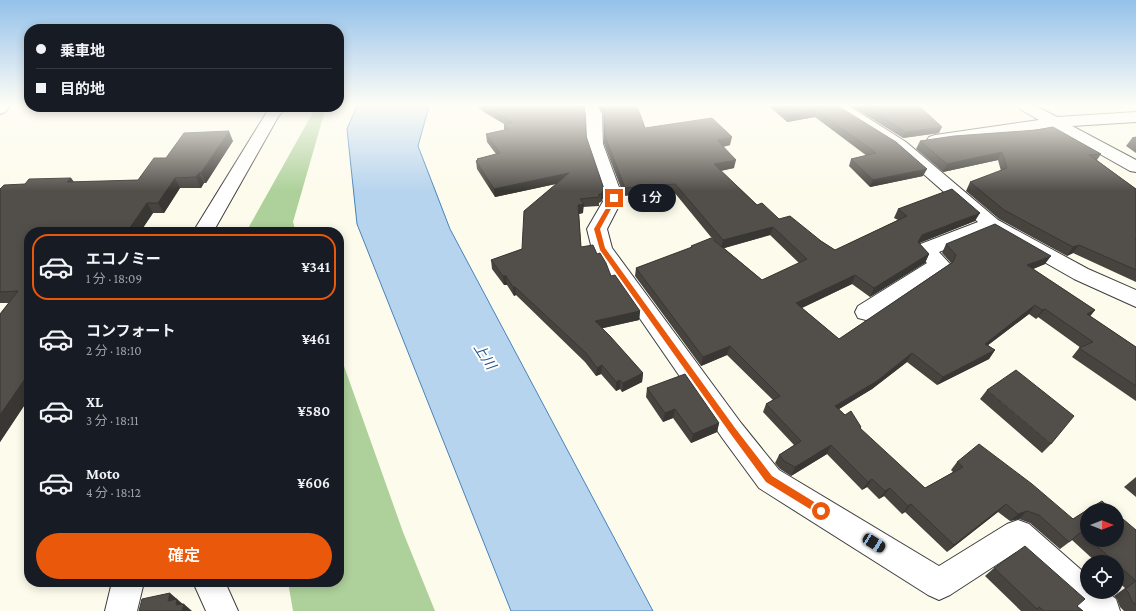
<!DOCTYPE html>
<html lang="ja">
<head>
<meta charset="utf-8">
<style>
  body { margin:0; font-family:"Crimson Pro","Noto Sans JP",serif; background:#242831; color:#f1f3f6; height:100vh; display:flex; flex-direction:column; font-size:15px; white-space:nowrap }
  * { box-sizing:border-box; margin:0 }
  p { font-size:13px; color:#9ea1a6 }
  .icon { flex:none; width:22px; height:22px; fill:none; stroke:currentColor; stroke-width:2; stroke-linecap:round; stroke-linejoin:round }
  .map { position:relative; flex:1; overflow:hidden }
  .panel { position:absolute; left:24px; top:227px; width:320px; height:360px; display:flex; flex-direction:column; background:#171b24; border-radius:16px; box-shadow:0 2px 10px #0003 }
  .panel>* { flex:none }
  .banner { position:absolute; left:24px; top:24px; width:320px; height:88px; border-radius:16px; box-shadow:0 2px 10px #0003; display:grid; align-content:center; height:88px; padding:0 12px; background:#171b24 }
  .needle { width:26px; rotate:90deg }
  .buttons { position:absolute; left:1080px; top:503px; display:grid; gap:8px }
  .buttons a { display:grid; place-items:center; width:44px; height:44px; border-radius:50%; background:#171b24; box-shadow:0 2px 10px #0003; font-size:20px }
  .end { position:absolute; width:18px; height:18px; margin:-9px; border:5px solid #ea580c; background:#fff; box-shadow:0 0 0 2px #fff }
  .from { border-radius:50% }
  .bubble { position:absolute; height:28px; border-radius:14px; background:#171b24; box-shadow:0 2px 10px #0003; font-size:13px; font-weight:600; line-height:28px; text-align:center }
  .car { position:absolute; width:12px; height:24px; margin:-12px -6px; border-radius:5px; box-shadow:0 0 3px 1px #0007; background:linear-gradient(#222 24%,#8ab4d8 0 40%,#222 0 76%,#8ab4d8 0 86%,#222 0) }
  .banner b { display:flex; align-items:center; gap:14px; height:38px; font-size:15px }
  .banner b+b { border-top:1px solid #363941 }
  .banner i { width:10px; height:10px; background:#f1f3f6 }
  ul { padding:7px 0 0; list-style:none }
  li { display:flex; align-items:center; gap:12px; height:66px; margin:0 8px 6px; padding:0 4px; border:2px solid transparent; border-radius:16px }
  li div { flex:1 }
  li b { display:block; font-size:15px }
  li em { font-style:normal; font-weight:600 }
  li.current { border-color:#ea580c }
  li>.icon { width:36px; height:36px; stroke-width:1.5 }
  .button { display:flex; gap:8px; margin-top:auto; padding:8px 12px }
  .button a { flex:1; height:46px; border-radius:24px; background:#ea580c; color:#fff; font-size:16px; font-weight:600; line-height:46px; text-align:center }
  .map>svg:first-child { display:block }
  .forest { fill:#aed19b }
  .water { fill:#b7d4ee; stroke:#4782bc }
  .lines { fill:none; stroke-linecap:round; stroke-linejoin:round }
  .minor-casing { stroke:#3e3e3e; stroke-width:2 }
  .minor { fill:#fff; fill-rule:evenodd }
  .wall { fill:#47433f; fill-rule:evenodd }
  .shaded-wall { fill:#393733 }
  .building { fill:#524e49; stroke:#393733 }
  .route { fill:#ea580c }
  .labels { text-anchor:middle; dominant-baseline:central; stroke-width:4; stroke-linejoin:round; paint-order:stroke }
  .water-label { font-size:14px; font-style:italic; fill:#25558d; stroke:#fff }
</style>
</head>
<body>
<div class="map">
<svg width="1136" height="611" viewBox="0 0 1136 611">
  <rect width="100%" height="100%" fill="#fdfbec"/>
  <!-- forest -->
  <path class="forest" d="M316,107H326L293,222L296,232H246Z
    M339,352L403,532L435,611H293L288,582H339Z"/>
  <!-- water -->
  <path class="water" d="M357,106H429L418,146L450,229L653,611H511L357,224L347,129Z"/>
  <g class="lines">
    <defs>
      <path id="minor" d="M0,106H10L5,112L0,114Z
        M583,106H597L602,114L603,144L623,198L607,229L612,248L741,423L779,470L939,566L1007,524L1018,520L1029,524L1087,575V592H1107L1116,599L1120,611H1080L1016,552L950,595L939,600L928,595L759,488L723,439L592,249L587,229L605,198L587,144L586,114Z
        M832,106H849L906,142L998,220L1088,269L1136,290V307L1074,279L990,231L939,252L950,264L947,269L874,318L866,320L858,318L855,312L858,306L927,263L915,250L918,245L978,222L894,148L834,109Z
        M1018,106H1036L1057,117L1136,112V122L1072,126L1136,160V172L1130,171L1052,127L935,145L929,143L927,140L929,137L935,135L1039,120L1020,109Z
        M270,107H286L278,117L213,232H193Z
        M112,582H144L137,611H105Z
        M193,582H225L238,611H206Z"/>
    </defs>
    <!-- minor casing -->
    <use href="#minor" class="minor-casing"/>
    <!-- minor -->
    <use href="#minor" class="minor"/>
  </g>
  <!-- wall -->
  <path class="wall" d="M477,106H584L586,136L603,198L601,202L599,203V206L583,207V213L579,214L581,247L597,254L611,276L640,311L639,320L602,328L643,373L642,382L622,392L620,389L616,391L601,374L596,376L585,362L516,295L514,296L507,285H504L492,269L491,260L522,249L556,184L495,197L477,169L476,161L477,160V159L496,154L487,142L486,134L504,130V124L484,112Z
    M598,106H637L645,128L730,145L723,147L734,168L721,171L757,205L779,219L821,241L835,250L898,220L894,218L898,209L975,221L919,243L929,254L925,263L870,297L852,284L802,308L839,339L951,263L942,253L946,244L1045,264L1033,269L1095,310L1090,316L1136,347V401L1072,357L1079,348H1081L1038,317L1036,319L1029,314L988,345L995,350L989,359L937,385L907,362L872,389L839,409L845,415L861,427L860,429L925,488L953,472L951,470L957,462L1073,519L1087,510V540H1117L1136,530V611H1124L1120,607L1117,599L1114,596L1125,588L1117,581V562H1096L1072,540L1060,549L1030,523L1019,519L1010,521L998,512L947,552L905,512L902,514L884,496L879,499L867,487L862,490L827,454L791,476L780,469L775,463L779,455L794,445L763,412L766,404L773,400L727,355L701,366L635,276L636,268L691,248V246L715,242L674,192L624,196L604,144L603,113ZM770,235L799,263L762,280L724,248Z
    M769,106H838L923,176L870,187L849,166L851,159L867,156L815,117L787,122Z
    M851,106H922H919L939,133L903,138Z
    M1136,137V153L1126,146L1132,138Z
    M233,141L206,183H204L201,188H180L164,213H153L0,442V314L9,303H0V189L25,184L71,178L74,182L138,180L166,158Z
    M920,141L1101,154L1097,160L1136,189V282L1073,253L1067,256L999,219L966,191L970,182L1001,171L998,160L943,172L916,149Z
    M647,388L719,423L717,432L691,443L673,418L663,422L646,397Z
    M987,390L1051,444L1042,453L980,399Z
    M1136,477V497L1124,487Z
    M994,568L1077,606L1083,611H1021L985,576Z"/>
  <!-- shaded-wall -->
  <path class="shaded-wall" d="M816,110L815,117L787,122L789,115Z
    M942,127L939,133L903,138L906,132Z
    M229,131L233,141L206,183L201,173Z
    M732,137L730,145L716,148L717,140Z
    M1002,152L998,160L943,172L947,164Z
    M736,160L734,168L713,172L714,164Z
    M927,169L923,176L870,187L873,180Z
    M199,173L204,183L201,188L196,177Z
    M569,173V181L495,197L494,189Z
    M71,178L78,188L67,182Z
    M175,178L180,188L164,213L158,203Z
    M604,189L603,198L601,202V194Z
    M147,203L153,213L140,232H127Z
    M584,204L583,213L578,214V205Z
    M980,213L975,221L917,244L918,242L922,235Z
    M773,227L770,235L721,249L723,240Z
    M1079,245L1073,253L1067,256L1073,247Z
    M929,254L925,263L870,297L874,288Z
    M1051,256L1045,264L1021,274L1027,265Z
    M855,275L852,284L793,312L796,303Z
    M503,276H506L507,285H504Z
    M513,287H515L516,295L514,296Z
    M1035,305L1029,314L979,352L985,344Z
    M1045,309L1038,317L1036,319L1042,310Z
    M1095,310L1088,319L1087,314Z
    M640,311L639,320L595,330V321Z
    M730,346L727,355L701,366L703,357Z
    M995,350L989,359L937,385L943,377Z
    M912,353L907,362L872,389L831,414L835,406Z
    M602,365L601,374L596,376L597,368Z
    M29,373V398L0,442V415Z
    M643,373L642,382L622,392L623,383Z
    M620,380V389L616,391V382Z
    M675,409L673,418L663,422L665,413Z
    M719,423L717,432L691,443L693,434Z
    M831,445L827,454L791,476L795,467Z
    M872,479L867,487L862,490L868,482Z
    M890,488L884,496L879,499L885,491Z
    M911,504L905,512L902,514L908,506Z
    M1006,504L998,512L947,552L954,545Z
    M1027,511L1019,519L1010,521L1018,514Z
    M170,593L184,605V604L192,611H182L168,601Z"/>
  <!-- building -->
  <path class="building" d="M486,106H584L586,136L604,189L601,194H599V197L580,199L584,204L578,205L581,247L593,245L597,254L600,253L606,263L611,276L615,275L640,311L595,321L610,336L643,373L623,383L620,380L616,382L602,365L597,368L586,353L515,287H513L506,276H503L491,260L522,249L524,211L569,173L494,189L476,161L478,160L477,159L500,153L486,134L509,129L504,125L512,122Z
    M604,106H637L645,128L712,118L732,137L717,140L736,160L714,164L757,205L762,203L779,219L790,216L821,241L835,250L907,216L898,209L952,189L980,213L922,235L918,242L929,254L874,288L855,275L796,303L839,339L953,262L956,255L946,244L995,224L1051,256L1027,265L1095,310L1087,314L1136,347V386L1079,348L1093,342L1045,309L1042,310L1035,305L985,344L995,350L943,377L912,353L877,381L835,406L845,415L851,411L861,427L860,428L925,488L963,467L957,462L979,444L1032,484L1073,519L1087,510V537L1081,532L1069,542L1039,515L1027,511L1018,514L1006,504L954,545L911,504L908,506L890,488L885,491L872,479L868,482L831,445L795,467L784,461L779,455L801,441L766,404L780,396L730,346L703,357L636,268L692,247L691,246L711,238L762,280L807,259L773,227L723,240L675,184L625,188L605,136Z
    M778,106H838L896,142L927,169L873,180L851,159L876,153L816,110L789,115Z
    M864,106H919L942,127L906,132Z
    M1053,127L1101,154L1089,155L1136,189V239L1135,240H1136V270L1079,245L1073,247L1004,210L970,182L1007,168L1002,152L947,164L920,141L954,136L1037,130Z
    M229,131L201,173H199L196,177L175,178L158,203H147L127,232H29V373L0,415V314L18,291L0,292V189L4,185L25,184L29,179L71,178L67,182L138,180L154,158H166L184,133Z
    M1136,137V140L1132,138Z
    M1016,370L1074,416L1051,444L987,390Z
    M685,374L719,423L693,434L675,409L665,413L647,388Z
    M1102,501L1112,510H1087Z
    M1117,514L1136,530V605L1132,601L1128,592L1125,589L1136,581L1117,564V562H1115L1090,540H1117Z
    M1025,546L1085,599L1077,606L1083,611H1044L1039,607L1037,609L994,568Z
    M170,593L168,601L177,599L176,605L184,604L182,611H139L142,599Z"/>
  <!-- sky -->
  <linearGradient id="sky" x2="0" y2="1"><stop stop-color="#94c1ea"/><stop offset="0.55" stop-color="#fefdf6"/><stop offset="1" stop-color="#fefdf6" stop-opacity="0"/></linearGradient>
  <rect width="1136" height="191" fill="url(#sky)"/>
  <!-- route -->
  <path class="route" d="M614,196L617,198L600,229L605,248L735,428L772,476L824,508L826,511L824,514H818L766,482L730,433L600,250L594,229L612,198Z"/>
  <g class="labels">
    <!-- water labels -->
    <g class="water-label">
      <text transform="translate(485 356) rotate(57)">上川</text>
    </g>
  </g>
</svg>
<div class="buttons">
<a><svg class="needle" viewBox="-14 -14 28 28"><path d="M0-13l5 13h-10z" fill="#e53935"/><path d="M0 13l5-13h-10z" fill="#9ea1a6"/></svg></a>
<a><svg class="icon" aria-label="locate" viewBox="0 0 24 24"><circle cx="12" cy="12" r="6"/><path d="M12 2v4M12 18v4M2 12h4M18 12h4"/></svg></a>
</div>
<i class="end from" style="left:821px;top:511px"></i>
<i class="end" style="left:614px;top:198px"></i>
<div class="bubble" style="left:628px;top:184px;width:48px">1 分</div>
<i class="car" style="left:874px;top:543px;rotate:122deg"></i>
<div class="banner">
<b><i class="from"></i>乗車地</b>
<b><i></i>目的地</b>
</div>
<section class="panel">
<ul>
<li class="current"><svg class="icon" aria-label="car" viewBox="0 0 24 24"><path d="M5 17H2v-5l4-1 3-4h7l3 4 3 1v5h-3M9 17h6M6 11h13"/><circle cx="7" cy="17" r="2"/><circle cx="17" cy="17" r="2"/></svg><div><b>エコノミー</b><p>1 分 · 18:09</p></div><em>¥341</em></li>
<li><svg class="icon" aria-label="car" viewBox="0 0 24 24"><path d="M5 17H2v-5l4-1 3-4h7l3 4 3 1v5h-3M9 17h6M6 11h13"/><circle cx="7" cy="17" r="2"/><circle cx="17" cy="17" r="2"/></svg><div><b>コンフォート</b><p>2 分 · 18:10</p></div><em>¥461</em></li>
<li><svg class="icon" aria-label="car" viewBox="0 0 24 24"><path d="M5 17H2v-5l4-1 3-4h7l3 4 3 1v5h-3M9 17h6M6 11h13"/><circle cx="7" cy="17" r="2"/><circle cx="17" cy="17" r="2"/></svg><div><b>XL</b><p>3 分 · 18:11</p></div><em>¥580</em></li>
<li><svg class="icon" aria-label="car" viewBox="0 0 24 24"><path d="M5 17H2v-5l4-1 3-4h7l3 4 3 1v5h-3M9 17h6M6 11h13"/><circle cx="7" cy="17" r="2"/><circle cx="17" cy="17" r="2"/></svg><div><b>Moto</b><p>4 分 · 18:12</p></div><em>¥606</em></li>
</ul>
<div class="button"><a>確定</a></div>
</section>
</div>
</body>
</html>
